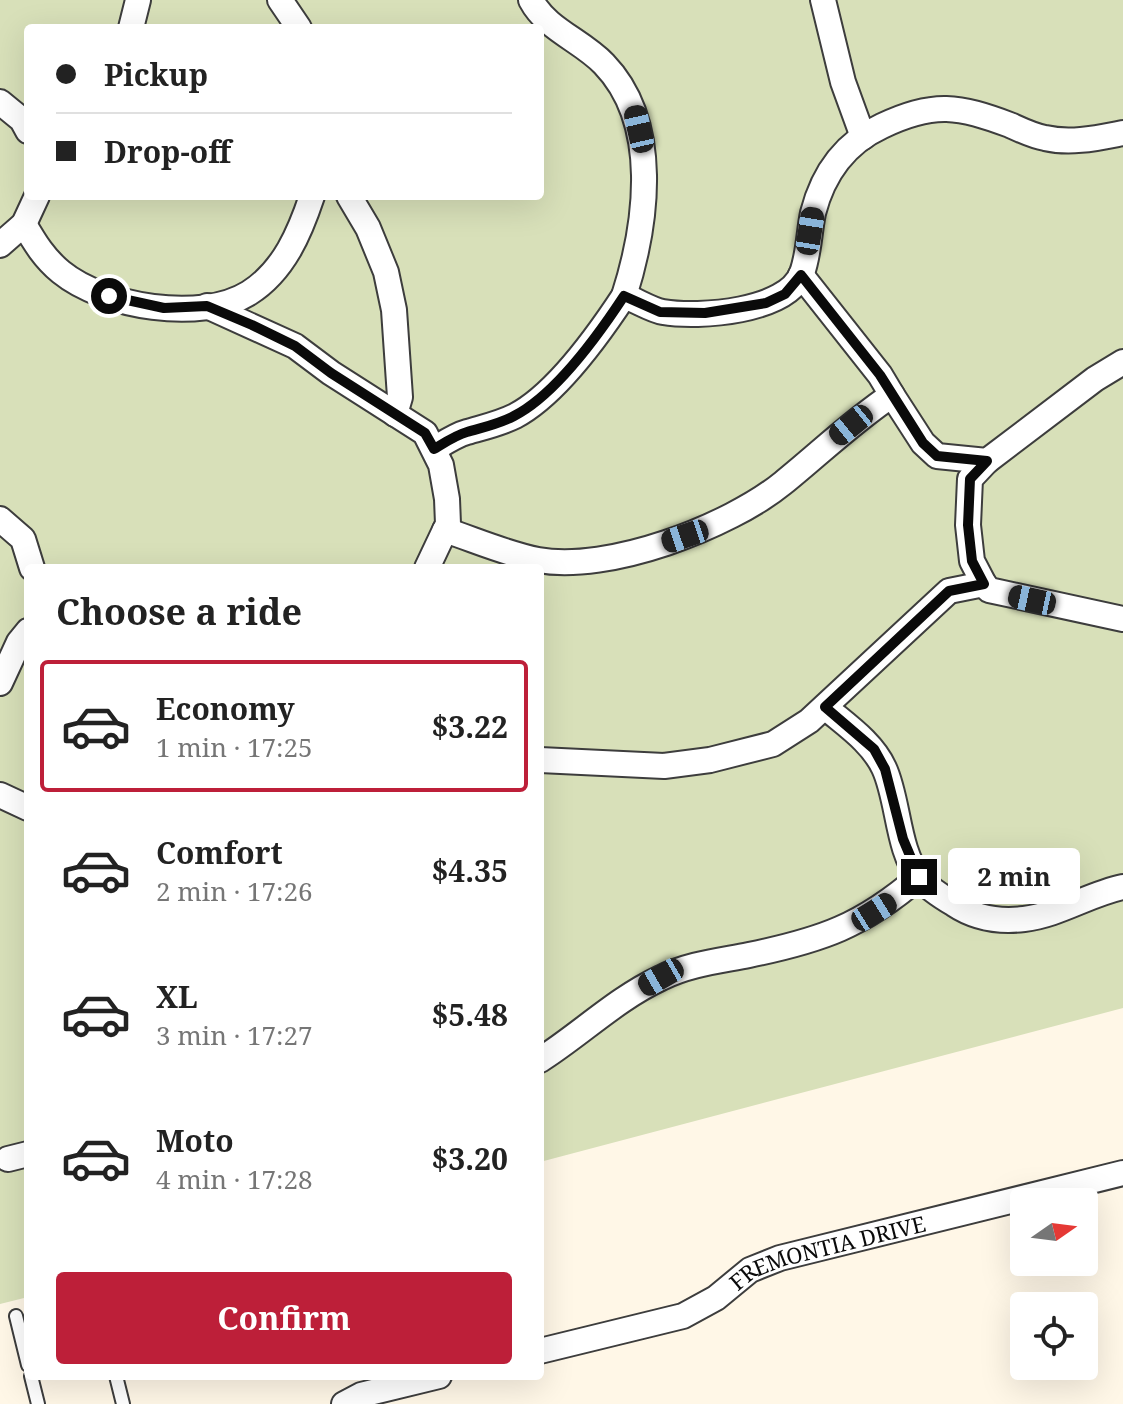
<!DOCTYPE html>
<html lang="en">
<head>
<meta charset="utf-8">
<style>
  body { margin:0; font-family:"Noto Serif",serif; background:#f2f2f2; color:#222; height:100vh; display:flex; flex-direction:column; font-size:30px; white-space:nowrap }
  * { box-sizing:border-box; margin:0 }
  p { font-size:26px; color:#767676 }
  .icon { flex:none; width:44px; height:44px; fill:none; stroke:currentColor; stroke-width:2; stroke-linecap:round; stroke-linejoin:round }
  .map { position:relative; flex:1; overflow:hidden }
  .sheet { position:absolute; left:24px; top:564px; width:520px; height:816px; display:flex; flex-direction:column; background:#fff; border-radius:8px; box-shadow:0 8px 32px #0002 }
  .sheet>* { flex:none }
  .top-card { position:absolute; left:24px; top:24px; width:520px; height:176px; border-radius:8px; box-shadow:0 8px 32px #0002; display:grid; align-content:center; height:176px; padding:0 32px; background:#fff }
  .needle { width:52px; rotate:76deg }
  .fabs { position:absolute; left:1010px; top:1188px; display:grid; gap:16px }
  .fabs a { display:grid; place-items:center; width:88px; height:88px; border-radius:8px; background:#fff; box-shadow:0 8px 32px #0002; font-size:40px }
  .end { position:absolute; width:36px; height:36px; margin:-18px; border:10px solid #0a0a0a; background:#fff; box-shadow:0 0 0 4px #fff }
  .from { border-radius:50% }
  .bubble { position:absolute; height:56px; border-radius:8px; background:#fff; box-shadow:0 8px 32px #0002; font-size:26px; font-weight:700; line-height:56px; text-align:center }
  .car { position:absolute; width:24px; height:48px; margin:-24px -12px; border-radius:10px; box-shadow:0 0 6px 2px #0007; background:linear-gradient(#222 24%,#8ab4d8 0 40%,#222 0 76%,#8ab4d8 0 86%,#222 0) }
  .top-card b { display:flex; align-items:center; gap:28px; height:76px; font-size:30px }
  .top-card b+b { border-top:2px solid #e0e0e0 }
  .top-card i { width:20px; height:20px; background:#222 }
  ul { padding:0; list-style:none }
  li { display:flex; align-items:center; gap:24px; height:132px; margin:0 16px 12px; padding:0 16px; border:4px solid transparent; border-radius:8px }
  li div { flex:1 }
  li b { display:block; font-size:30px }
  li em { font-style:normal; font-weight:700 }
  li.current { border-color:#bd1f39 }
  li>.icon { width:72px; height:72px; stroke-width:1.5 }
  h2 { padding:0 32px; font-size:36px; line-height:96px }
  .button { display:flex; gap:16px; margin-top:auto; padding:16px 32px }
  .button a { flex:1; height:92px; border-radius:8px; background:#bd1f39; color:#fff; font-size:32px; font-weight:700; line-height:92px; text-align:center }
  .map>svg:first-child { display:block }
  .cemetery { fill:#d8e0b9; fill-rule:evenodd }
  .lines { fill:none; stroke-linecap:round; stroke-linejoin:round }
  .lane-casing { stroke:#3d3d3d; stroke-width:16 }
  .street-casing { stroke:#3d3d3d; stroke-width:28 }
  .lane { stroke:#fff; stroke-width:12 }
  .street { stroke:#fff; stroke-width:24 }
  .route { stroke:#0a0a0a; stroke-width:10 }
  .labels { text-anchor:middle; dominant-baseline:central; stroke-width:8; stroke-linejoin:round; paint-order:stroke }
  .street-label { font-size:22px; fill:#0a0a0a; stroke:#fff }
</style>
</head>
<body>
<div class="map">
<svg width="1123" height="1404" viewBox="0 0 1123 1404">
  <rect width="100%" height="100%" fill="#fff7e7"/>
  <!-- cemetery -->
  <path class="cemetery" d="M0,0H1123V1008L540,1162V568H28V1297L0,1304ZM28,28H540V196H28Z"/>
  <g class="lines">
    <defs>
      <path id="lane" d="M16,1316L28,1365
        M31,1376L38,1404
        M116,1376L123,1404"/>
      <g id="street">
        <path d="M280,0L299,28"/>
        <path d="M531,0C547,30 581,40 604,64C661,123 647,224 624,296"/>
        <path d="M823,0L843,82L863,137"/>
        <path d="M131,28L138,0"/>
        <path d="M0,102L22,120L28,131"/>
        <path d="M349,196L368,228L386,272L394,310L400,397L395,414"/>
        <path d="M24,224C35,243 44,258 61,272C104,307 201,323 249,293C284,271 300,232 312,196"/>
        <path d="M0,245L24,224L37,196"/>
        <path d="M801,275L880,375L892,395"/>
        <path d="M207,306L295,346L331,373L425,433L441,465L447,499L448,524L445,530"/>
        <path d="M434,449C444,443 456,435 467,432C484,427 499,424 515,416C555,395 599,334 624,296C636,300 651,310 663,312C699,318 787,312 802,273C809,254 809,232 813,213C823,174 845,143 882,126C934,101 959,106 1010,125C1021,130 1033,136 1045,138C1071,144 1097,138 1123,133"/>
        <path d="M0,519L23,539L32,568"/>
        <path d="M427,568L445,530C475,540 507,554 538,560C608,573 729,527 783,483C820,453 853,421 892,395L923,443L937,456L987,461L1095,379L1123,362"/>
        <path d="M984,584L972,561L968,525L970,479L987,461"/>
        <path d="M0,683L19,642L28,631"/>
        <path d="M825,707C846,725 872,742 884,768C899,800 897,851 920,878C929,889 942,897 954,904C975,918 999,922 1024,919C1059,915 1089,894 1123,887"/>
        <path d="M540,760L664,766L710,760L773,744L809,721L949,591L984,584L989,590L1123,619"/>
        <path d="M0,795L28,808"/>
        <path d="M540,1060C581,1034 616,999 661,978C689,964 719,961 749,955C822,940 862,926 919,877"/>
        <path d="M8,1159L28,1154"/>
        <path id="s1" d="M540,1351L683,1316L716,1298L750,1270L780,1258L1123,1173"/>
        <path d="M344,1404L361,1395L439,1376"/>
      </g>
    </defs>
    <!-- lane casing -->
    <use href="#lane" class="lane-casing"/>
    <!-- street casing -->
    <use href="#street" class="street-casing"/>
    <!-- lane -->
    <use href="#lane" class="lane"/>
    <!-- street -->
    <use href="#street" class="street"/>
  </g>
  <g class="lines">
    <!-- route -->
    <path class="route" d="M109,296L164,308L207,306L252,325L295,346L331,373L425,433L434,449C444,443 456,435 467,432C484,427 499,424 514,416C555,395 599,334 624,296L660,312L705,313L766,303L785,294L801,275L880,375L923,443L937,456L987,461L970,479L968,525L972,561L984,584L949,591L825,707L874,749L885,769L903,839L919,877"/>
  </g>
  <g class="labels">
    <!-- street labels -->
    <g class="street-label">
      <text stroke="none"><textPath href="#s1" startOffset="308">FREMONTIA DRIVE</textPath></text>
    </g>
  </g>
</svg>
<div class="fabs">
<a><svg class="needle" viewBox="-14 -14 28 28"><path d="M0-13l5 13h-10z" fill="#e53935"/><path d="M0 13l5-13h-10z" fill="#767676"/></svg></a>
<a><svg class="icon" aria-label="locate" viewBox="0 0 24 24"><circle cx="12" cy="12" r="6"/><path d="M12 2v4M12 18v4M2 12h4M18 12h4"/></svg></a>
</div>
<i class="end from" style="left:109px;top:296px"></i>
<i class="end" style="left:919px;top:877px"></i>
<div class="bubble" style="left:948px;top:848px;width:132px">2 min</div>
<i class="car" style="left:639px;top:129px;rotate:347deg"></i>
<i class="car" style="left:810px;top:231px;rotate:9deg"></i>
<i class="car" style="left:851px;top:425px;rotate:231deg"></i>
<i class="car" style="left:685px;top:536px;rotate:251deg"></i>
<i class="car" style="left:1032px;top:600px;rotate:282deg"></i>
<i class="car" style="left:874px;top:912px;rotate:58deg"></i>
<i class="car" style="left:661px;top:977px;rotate:240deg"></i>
<div class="top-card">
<b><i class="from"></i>Pickup</b>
<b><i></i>Drop-off</b>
</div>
<section class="sheet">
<h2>Choose a ride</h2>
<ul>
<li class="current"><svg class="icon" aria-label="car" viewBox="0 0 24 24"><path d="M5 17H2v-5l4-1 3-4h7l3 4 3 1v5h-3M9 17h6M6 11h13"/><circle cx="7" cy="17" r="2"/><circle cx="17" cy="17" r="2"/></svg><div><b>Economy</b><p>1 min · 17:25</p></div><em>$3.22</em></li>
<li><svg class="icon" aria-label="car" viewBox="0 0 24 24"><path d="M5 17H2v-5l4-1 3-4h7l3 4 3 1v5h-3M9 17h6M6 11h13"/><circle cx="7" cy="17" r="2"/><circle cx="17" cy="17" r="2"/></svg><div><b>Comfort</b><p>2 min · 17:26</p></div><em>$4.35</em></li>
<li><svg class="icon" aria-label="car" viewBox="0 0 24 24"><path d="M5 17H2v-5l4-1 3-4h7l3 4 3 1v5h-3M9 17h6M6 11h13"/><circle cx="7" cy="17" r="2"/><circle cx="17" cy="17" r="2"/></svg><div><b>XL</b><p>3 min · 17:27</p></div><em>$5.48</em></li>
<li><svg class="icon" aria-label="car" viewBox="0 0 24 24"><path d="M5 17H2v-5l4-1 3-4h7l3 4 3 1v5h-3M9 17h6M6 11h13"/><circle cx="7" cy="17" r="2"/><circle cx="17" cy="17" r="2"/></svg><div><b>Moto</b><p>4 min · 17:28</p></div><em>$3.20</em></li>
</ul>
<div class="button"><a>Confirm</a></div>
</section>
</div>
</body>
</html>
